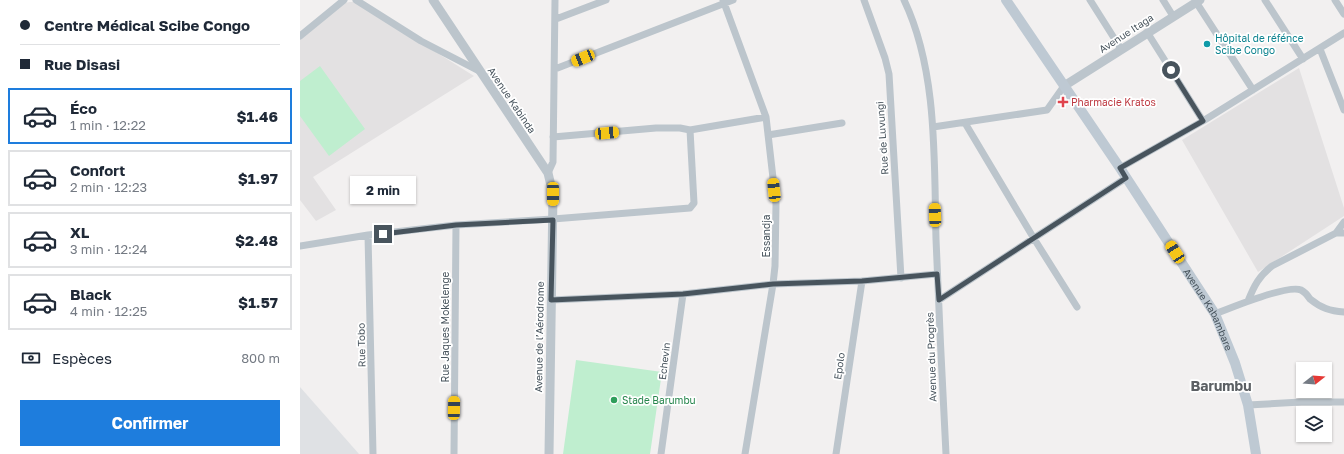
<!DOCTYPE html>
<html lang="fr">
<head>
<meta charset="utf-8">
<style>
  body { margin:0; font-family:"Golos Text",sans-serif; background:#f6f6f7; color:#1f2937; height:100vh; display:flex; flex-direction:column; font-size:15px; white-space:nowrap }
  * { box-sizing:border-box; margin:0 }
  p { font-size:13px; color:#747a83 }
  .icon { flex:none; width:22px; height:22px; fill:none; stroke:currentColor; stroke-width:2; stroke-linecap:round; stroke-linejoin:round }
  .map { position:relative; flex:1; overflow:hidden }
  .side { display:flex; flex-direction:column; background:#fff; width:300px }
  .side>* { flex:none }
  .top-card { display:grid; align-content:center; height:88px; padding:0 20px; background:#fff }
  .needle { width:26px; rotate:73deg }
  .buttons { position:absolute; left:996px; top:362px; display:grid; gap:8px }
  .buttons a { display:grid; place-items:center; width:36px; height:36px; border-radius:0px; background:#fff; box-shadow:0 1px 3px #0004; font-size:20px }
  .end { position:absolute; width:18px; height:18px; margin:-9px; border:5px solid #48545d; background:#fff; box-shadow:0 0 0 2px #fff }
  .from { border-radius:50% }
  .bubble { position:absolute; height:28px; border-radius:0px; background:#fff; box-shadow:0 1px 3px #0004; font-size:13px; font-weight:700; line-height:28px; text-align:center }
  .car { position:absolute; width:12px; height:24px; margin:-12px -6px; border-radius:5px; box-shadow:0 0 3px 1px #0007; background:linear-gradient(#f5c518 24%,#345 0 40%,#f5c518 0 76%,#345 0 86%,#f5c518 0) }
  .top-card b { display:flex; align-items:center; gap:14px; height:38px; font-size:15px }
  .top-card b+b { border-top:1px solid #e0e1e3 }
  .top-card i { width:10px; height:10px; background:#1f2937 }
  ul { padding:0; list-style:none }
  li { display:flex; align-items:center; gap:12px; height:56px; margin:0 8px 6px; padding:0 12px; border:2px solid #e0e1e3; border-radius:0px }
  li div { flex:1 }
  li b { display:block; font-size:15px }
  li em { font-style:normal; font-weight:700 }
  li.on { border-color:#1e7ddd }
  li>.icon { width:36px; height:36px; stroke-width:1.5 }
  .pay { display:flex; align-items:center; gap:10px; height:44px; padding:0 20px; font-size:15px }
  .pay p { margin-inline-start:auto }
  .cta { display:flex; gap:8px; margin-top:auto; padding:8px 20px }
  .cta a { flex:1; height:46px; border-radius:0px; background:#1e7ddd; color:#fff; font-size:16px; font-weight:700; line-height:46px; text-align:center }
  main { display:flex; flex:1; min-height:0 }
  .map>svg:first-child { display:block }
  .education { fill:#e3e1e2 }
  .airport { fill:#dfe1e4 }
  .green { fill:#bfeecf }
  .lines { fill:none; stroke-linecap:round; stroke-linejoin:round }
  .minor { stroke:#bcc5cc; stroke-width:7 }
  .tertiary { stroke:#bcc5cc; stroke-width:9 }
  .secondary { stroke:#bec9d3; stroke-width:10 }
  .route { stroke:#48545d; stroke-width:5 }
  .culture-dot { fill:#0f9aa8; stroke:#fff; stroke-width:1.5 }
  .health-dot { fill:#e0444e; stroke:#fff; stroke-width:1.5 }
  .leisure-dot { fill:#2e9e5b; stroke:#fff; stroke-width:1.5 }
  .labels { text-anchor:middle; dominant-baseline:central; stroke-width:3.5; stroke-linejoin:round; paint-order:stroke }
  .street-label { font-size:10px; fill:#48545d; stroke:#fff }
  .culture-label { font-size:10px; fill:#0d838f; stroke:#fff; text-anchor:start }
  .health-label { font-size:10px; fill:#be3a42; stroke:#fff; text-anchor:start }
  .leisure-label { font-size:10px; fill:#27864d; stroke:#fff; text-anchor:start }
  .district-label { font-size:14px; font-weight:bold; fill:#5c6064; stroke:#fff }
</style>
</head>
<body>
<main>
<section class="side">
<div class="top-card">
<b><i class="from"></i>Centre Médical Scibe Congo</b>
<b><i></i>Rue Disasi</b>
</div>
<ul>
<li class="on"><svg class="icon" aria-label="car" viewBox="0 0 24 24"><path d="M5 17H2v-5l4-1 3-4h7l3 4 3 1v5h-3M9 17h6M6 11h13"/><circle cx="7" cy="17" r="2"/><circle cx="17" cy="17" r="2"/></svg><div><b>Éco</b><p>1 min · 12:22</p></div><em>$1.46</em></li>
<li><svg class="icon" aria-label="car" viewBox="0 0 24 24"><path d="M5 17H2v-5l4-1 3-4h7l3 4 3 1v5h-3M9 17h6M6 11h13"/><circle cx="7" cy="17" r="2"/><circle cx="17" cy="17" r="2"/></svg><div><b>Confort</b><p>2 min · 12:23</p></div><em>$1.97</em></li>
<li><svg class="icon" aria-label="car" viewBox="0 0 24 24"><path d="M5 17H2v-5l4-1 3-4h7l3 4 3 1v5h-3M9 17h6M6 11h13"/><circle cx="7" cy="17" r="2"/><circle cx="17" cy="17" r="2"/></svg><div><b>XL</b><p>3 min · 12:24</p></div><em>$2.48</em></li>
<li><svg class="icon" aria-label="car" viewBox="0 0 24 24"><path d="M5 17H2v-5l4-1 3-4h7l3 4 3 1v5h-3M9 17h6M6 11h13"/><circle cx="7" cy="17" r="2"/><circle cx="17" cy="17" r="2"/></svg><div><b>Black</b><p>4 min · 12:25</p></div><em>$1.57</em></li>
</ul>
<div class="pay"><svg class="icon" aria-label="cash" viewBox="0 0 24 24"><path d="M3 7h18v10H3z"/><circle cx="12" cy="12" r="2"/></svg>Espèces<p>800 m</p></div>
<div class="cta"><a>Confirmer</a></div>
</section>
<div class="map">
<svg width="1044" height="454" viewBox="0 0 1044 454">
  <rect width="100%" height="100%" fill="#f2f0f0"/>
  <!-- education -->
  <path class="education" d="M50,2H56L174,76L13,177L36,210L16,221L0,200V39L44,3Z
    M999,68L1044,208V216L958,272L882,140Z"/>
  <!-- airport -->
  <path class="airport" d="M0,387L59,454H0Z"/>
  <!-- green -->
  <path class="green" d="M20,66L65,129L29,156L0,116V81Z
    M276,360L362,372L350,454H263Z"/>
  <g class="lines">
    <!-- minor -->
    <path class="minor" d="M56,0L121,41L179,71
      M423,0L466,117L476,204L475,266L473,284L445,454
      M564,0L585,58L589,74L601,278
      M604,0C638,71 634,162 636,239C639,311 642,382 646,454
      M790,0L821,49
      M863,0L873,16
      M965,0L1003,59
      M1035,0L1044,14
      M896,2L953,90
      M256,19L306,0
      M847,32L903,121
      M0,36L44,0
      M1020,49L1044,110
      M255,69L433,0
      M665,123L733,237L777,307
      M633,127L747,110L764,86
      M468,135L542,123
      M253,137L356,128H380L390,130L466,117
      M820,168L903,121L1044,33
      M248,173L253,162L255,0
      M1036,233L1044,222
      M68,235L73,454
      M0,246L68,235L156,225L253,219L390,208L394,203L390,130
      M251,300L383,294L473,284L562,281L637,274
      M639,300L826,178
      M948,301C954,286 959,276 972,266L1036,233H1044
      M915,314C930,308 988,284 1001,290C1005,292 1008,296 1010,299C1021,308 1030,311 1044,312
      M948,405L1001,402H1044
      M154,454L156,225
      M361,454L383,294
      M536,454L562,281"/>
    <!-- tertiary -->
    <path class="tertiary" d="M133,0L248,173L253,194L249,454
      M764,86L900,0"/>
    <!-- secondary -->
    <path class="secondary" id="s1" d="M706,0L820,168L915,314L935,363L948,405L956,454"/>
  </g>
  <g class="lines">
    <!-- route -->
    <path class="route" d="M83,234L156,225L253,220L251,300L383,294L473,284L562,281L637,274L639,300L826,178L820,168L903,121L871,70"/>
  </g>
  <!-- markers -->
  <circle class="culture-dot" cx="907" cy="44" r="4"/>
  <path class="health-dot" d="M761 96h4v4h4v4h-4v4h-4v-4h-4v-4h4z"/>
  <circle class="leisure-dot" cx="314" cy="400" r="4"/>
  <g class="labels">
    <!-- street labels -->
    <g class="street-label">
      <text transform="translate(826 33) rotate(-33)">Avenue Itaga</text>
      <text transform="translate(212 100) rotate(56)">Avenue Kabinda</text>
      <text transform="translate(582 138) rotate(-94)">Rue de Luvungi</text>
      <text transform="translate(466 236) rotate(-90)">Essandja</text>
      <text stroke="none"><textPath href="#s1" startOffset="370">Avenue Kabambare</textPath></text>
      <text transform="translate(145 327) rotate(-90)">Rue Jaques Mokelenge</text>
      <text transform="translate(239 337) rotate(-89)">Avenue de l’Aérodrome</text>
      <text transform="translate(61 345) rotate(-91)">Rue Tobo</text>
      <text transform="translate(631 357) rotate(-92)">Avenue du Progrès</text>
      <text transform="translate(364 361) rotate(-83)">Echevin</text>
      <text transform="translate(539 366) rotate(-82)">Epolo</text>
    </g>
    <!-- culture labels -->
    <g class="culture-label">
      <text x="915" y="38">Hôpital de réfénce<tspan x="915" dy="12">Scibe Congo</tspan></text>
    </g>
    <!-- health labels -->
    <g class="health-label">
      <text x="771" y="102">Pharmacie Kratos</text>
    </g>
    <!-- leisure labels -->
    <g class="leisure-label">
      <text x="322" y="400">Stade Barumbu</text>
    </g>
    <!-- district labels -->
    <g class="district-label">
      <text x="921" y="385">Barumbu</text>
    </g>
  </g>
</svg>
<div class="buttons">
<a><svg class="needle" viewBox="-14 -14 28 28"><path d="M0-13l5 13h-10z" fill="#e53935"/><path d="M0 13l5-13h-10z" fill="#747a83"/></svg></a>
<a><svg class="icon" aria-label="layers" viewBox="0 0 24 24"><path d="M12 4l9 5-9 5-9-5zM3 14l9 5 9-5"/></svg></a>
</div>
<i class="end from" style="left:871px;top:70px"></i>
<i class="end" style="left:83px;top:234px"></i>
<div class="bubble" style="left:50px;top:176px;width:66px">2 min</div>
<i class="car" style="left:283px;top:58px;rotate:248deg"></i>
<i class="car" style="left:307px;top:133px;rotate:85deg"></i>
<i class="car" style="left:474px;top:190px;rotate:354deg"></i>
<i class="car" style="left:253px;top:194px;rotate:180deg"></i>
<i class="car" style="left:635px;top:215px;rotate:358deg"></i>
<i class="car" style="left:875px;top:252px;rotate:327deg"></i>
<i class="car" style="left:154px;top:408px;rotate:1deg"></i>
</div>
</main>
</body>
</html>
